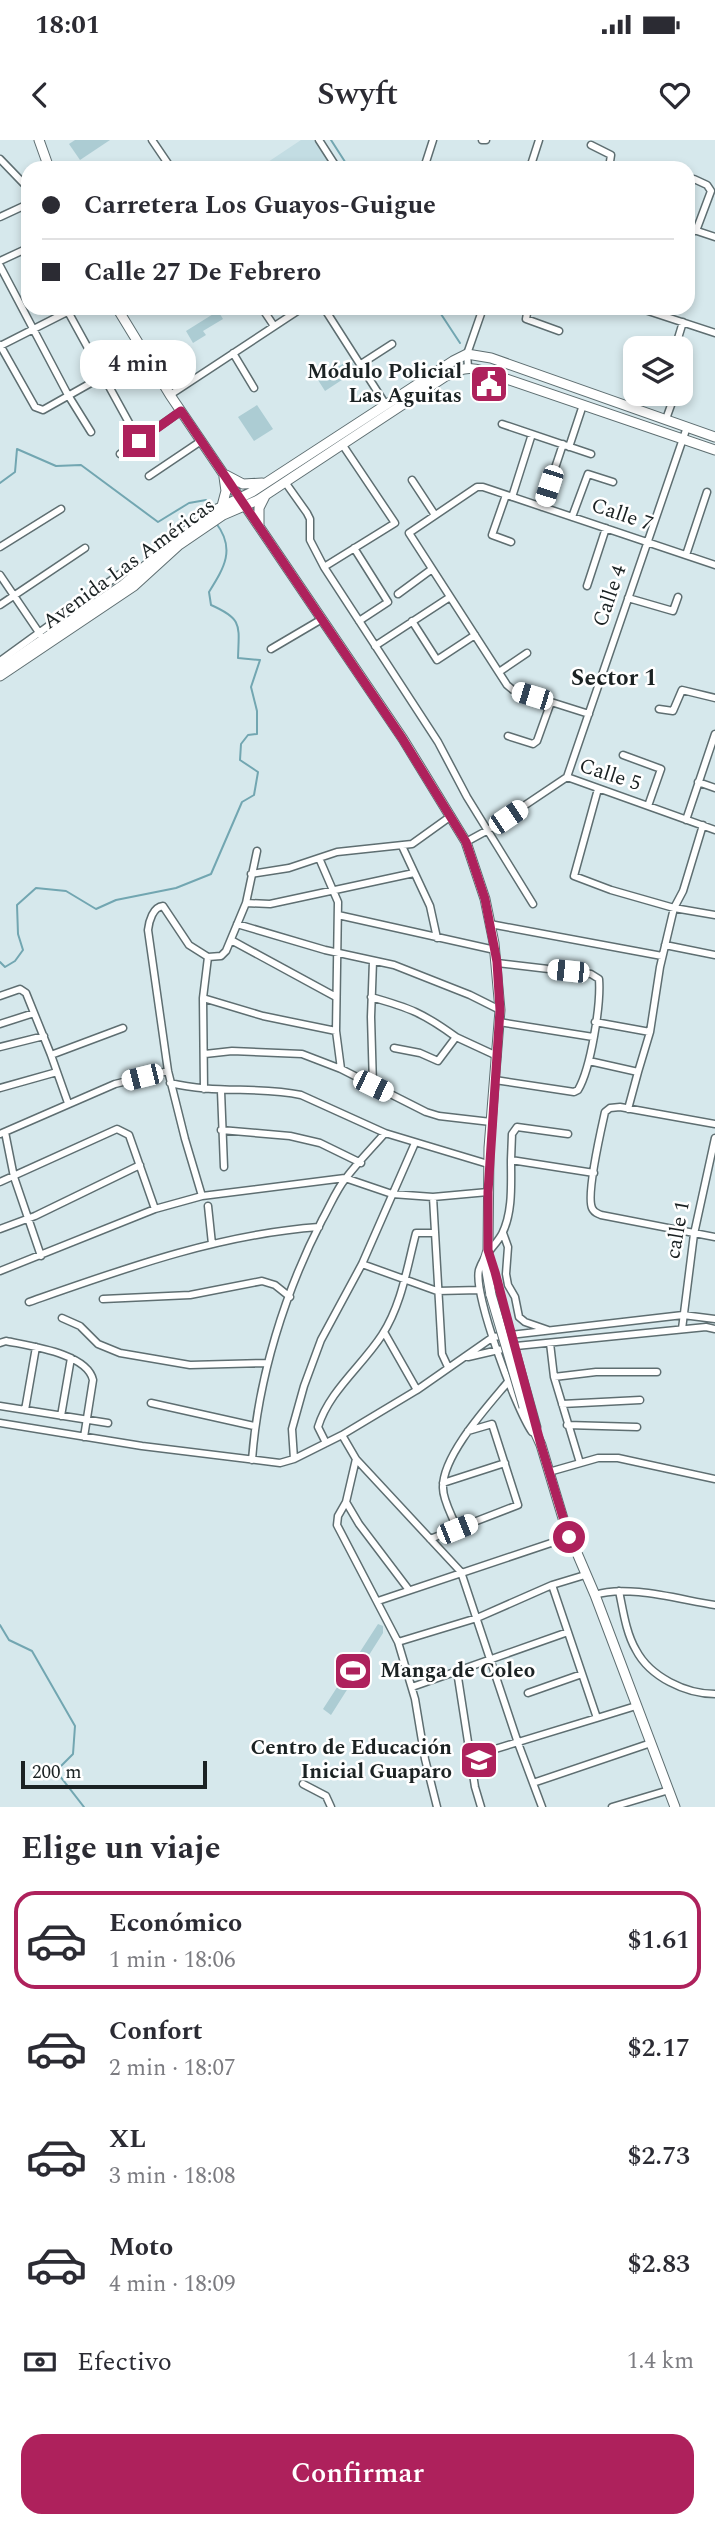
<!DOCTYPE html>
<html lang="es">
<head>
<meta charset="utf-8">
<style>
  body { margin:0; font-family:Spectral,serif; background:#f2f2f3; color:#2b2b33; height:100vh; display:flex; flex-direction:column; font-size:26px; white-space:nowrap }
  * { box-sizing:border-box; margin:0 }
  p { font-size:23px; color:#7c7c81 }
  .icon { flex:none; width:38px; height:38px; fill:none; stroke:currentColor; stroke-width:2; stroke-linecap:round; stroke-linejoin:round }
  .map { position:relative; height:1667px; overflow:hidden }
  .panel { display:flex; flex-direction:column; background:#fff; flex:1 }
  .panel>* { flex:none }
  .banner { position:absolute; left:21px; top:21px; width:674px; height:154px; border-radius:21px; box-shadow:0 4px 10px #0003; display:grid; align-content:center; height:154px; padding:0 21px; background:#fff }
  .fabs { position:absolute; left:623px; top:196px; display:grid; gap:14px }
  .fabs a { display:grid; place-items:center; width:70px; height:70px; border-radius:14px; background:#fff; box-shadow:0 4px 10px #0003; font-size:35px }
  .scale { position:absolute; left:21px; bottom:18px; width:186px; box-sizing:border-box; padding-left:7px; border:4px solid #1b2223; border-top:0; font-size:19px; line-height:24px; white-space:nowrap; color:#1b2223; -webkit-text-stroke:5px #fff; paint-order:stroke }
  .end { position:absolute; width:32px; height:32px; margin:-16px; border:9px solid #ae215c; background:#fff; box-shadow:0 0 0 4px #fff }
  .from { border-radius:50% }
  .bubble { position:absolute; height:49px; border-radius:21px; background:#fff; box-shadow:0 4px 10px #0003; font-size:23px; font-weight:600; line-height:49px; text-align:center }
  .car { position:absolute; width:21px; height:42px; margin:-21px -10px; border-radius:9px; box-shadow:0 0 5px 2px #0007; background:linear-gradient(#fff 24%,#345 0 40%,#fff 0 76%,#345 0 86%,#fff 0) }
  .banner b { display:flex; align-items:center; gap:24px; height:66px; font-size:26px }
  .banner b+b { border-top:2px solid #e1e1e2 }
  .banner i { width:18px; height:18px; background:#2b2b33 }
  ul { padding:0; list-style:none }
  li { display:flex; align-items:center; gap:21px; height:98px; margin:0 14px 10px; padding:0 7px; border:4px solid transparent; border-radius:21px }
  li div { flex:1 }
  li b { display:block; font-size:26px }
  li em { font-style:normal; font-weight:600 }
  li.selected { border-color:#ae215c }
  li>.icon { width:63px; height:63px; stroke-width:1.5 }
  h2 { padding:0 21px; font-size:32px; line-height:84px }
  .pay { display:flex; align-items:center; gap:18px; height:77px; padding:0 21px; font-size:26px }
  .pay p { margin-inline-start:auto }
  .cta { display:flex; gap:14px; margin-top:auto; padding:14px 21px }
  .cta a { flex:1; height:80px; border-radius:21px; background:#ae215c; color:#fff; font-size:28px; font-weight:600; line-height:80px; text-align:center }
  .status { display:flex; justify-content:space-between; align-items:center; height:49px; padding:0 35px; background:#fff; direction:ltr }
  .status svg { height:19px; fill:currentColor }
  header { display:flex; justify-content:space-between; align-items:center; height:91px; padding:0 21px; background:#fff; font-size:32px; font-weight:600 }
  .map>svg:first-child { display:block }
  .built { fill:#c3dde3 }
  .green { fill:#acccd3 }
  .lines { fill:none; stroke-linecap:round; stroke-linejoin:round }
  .stream { stroke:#72a6b1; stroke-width:2 }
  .street-casing { stroke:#5e6e71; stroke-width:9 }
  .secondary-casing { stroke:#5e6e71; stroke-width:11 }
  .street { stroke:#fff; stroke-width:6 }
  .secondary { stroke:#fff; stroke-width:9 }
  .secondary-bridge-casing { stroke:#5e6e71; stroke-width:11; stroke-linecap:butt }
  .secondary-bridge { stroke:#fff; stroke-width:9 }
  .route { stroke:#ae215c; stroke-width:9 }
  .labels { text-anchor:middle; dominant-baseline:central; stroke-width:5; stroke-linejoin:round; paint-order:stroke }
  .poi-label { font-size:21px; font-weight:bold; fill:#1b2223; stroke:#fff; text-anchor:end }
  .street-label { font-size:21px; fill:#1b2223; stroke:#fff }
  .neighbourhood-label { font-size:23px; font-weight:bold; fill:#1b2223; stroke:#fff }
</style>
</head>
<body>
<div class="status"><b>18:01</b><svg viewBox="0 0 49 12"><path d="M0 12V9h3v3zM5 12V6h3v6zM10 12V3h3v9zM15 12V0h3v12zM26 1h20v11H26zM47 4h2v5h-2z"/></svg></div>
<header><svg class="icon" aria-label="back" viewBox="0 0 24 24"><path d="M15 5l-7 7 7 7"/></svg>Swyft<svg class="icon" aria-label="heart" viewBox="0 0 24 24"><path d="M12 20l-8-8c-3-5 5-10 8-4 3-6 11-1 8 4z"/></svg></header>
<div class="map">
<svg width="715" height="1667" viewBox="0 0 715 1667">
  <rect width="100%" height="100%" fill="#d6e8ec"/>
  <!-- built -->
  <path class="built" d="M301,0H314L332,28H267L265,24Z"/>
  <!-- green -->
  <path class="green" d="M75,0H110L80,20L69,4Z
    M218,171L223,179L203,191L206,195L193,203L186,191Z
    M350,219L357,230L325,251L318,240Z
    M257,265L273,289L254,301L238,277Z
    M378,1484L383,1486V1493L331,1575L323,1569Z"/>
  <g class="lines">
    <!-- stream -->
    <path class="stream" d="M331,0L349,28
      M437,168L460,203
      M0,343L15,332L17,309L56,326L81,325L158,382L189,363L206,360L209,368
      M0,822L5,827L15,821L23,810L18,794L17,765L36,748L66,751L96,769L116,760L176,748L211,734L242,662L254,655L258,632L240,620L241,604L248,595L257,594V571L251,547L260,520L238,518C239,485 243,479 211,465L209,452C224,428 236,409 216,383
      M0,1485L9,1500L32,1511L75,1586L73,1614L56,1631L84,1667"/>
    <defs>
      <path id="street" d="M152,0L171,28
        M319,0L337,28
        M482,0H486
        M591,5L611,15L609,28
        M0,19L28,48
        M424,28L433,0
        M530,28L539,0
        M694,39L707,45L711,51L696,91
        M0,77L28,64
        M688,88L715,97
        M0,121L28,108
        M0,126L68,255L91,292
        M66,168L139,301
        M262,168L274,186
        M324,168L386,265
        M528,168L526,179L559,191
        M639,168L715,193
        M0,205L35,267L43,270L144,213
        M0,206L75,168
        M631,206L639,208
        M675,208L683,182
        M233,213L254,248
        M361,224L392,204
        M468,227L467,214L483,168
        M170,255L302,168
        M666,279L675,254
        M502,284L591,314
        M569,307L583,265
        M120,314L181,271
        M149,336L201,301
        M412,340L435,375
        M285,342L307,373L310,379V400L324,427L438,602L467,657L533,764
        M506,355L492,395L511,402
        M512,357L532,294
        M542,367L563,304
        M572,377L588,334L613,342
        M0,407L61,369
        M354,408L388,462L359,481
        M686,415L707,352
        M324,427L395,383L342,304
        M0,435L40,494
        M587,446L606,388
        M398,454L432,429
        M628,458L673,471L678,457
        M0,465L85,408
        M412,481L437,520L475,495
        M375,506L450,457
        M271,509L322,479
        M0,521L120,434
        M499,532L527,513
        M659,569L673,571L682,550L715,558
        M589,574L513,550L507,545L409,393L477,347H483L715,425
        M508,596L533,604L537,601L551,562
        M623,615L661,629L648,666
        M567,637L687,287
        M567,637L715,690
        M698,642L715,648
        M598,649L574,736L611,750L674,768L715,775
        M686,680L715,594
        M466,702L488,690L567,637
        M402,706L430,766L437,798
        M319,718L338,762L336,891L341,929
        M251,734L289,728L337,712L412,704L451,676
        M246,763L270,764L414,733
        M338,775L495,810
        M237,784L325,810L394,825L470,855L500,870
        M490,784L662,816
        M231,800L336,857
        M665,805L715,815
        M373,821L371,877L373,946
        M0,856L20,849L26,853L51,915L68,963
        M371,857C410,868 423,873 456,897
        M203,858L263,876L336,891
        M499,882L593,897
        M595,882L650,892
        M0,884L34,873
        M0,907L44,896
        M394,908L420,913L438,921L456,897L497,916
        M205,914L232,911L302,914L341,929L426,972L439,976L491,982
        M51,915L123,888
        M589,921L638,932L650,892L660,827L674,768L683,751L703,685
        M495,940L574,952L578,950C591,928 601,864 599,839L591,834L497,823
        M170,943C216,954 258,946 301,955L385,993L488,1024
        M0,948L57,932
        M204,949L203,858L208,817L221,816L226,811L246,763L257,711
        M221,951L224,1027
        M628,969L638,932
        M715,984L620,967L610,968L605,972C601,990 586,1054 592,1068C594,1073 597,1073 601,1075L715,1097
        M221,990L290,996L320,1003L361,1023
        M5,992L14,1037L41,1116
        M0,994L115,944L168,931
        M511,1020L512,994L517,987L568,994
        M0,1042L117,989L129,995L155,1069
        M202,1056L185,999L168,931L148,790C149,781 153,767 163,766L189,805L208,817
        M433,1057L442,1214L448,1227
        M208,1066L212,1104
        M0,1089L35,1076L140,1025
        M503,1093L508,1107L506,1134L508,1145L515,1157L519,1177L525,1182L548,1190
        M488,1112L537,1287
        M362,1124L437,1151L480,1150
        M0,1131L155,1069L202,1056L345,1038L392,1054L433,1057L488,1052
        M103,1159L190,1155L262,1141L275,1145L290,1157
        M29,1162C123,1129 219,1094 319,1087
        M62,1178L80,1186L98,1204L120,1213L190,1225L268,1223
        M682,1189L694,1094L715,998
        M384,1192L417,1250
        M0,1203L6,1201C29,1206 87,1213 93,1240L84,1297
        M550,1203L554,1237L580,1323
        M468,1217L516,1206L706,1187L715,1189
        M554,1237L596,1232H657
        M151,1263L254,1286
        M562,1264L640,1260
        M0,1266L108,1283
        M25,1270L36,1207
        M61,1276L71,1218
        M0,1283L142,1306L280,1323L294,1319L342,1295L417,1250L493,1197L683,1175L715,1179
        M567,1285L637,1287
        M532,1292C516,1269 473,1154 479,1130C485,1112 494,1108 502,1094C513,1072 511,1044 511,1020L594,1033
        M342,1295L356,1319L461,1432L518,1603L542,1667
        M326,1303L318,1287C329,1251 362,1226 382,1195C402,1164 407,1127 416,1093H435
        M294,1319L292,1289L304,1246L321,1200L362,1124L415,1003
        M356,1319L346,1362L338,1376L337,1385L398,1502L415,1559L425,1619L437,1667
        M252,1320C258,1238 285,1152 322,1080C330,1066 336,1050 346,1038C358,1022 372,1008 385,993
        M549,1332L598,1318H618L715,1339
        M443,1343L505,1323
        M346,1362L359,1384L409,1450
        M457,1389C453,1377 443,1361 443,1348C442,1316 487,1267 507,1243
        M430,1399L518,1365L492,1284L468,1291
        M552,1445L585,1435
        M619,1451C623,1470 626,1493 636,1510C650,1537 686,1554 715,1554
        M595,1455C627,1444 681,1460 715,1465
        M378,1461L569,1397
        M398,1502L477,1478L552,1445L597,1578L469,1617
        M457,1531L475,1647L481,1667
        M412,1547L568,1492
        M528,1553L582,1534
        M597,1578L636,1566
        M533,1643L651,1603
        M303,1644L326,1656L331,1667
        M612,1667L669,1650"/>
      <path id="secondary" d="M39,0L49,28
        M117,168L170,255L403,599L466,702L485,759L494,803L500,870L489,1008L488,1110L485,1120L491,1155
        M226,335L243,344L262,343
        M222,366L226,351L224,337
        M259,386V368L265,356
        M0,529L123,445L190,388L217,369L252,352L453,221L467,214L491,218L715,297
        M0,536L134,446L179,405L223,375L258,360L446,236C460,229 468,226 483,231L715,310
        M524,1267L541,1305L565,1385L595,1455L675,1667"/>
    </defs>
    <!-- street casing -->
    <use href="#street" class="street-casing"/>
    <!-- secondary casing -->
    <use href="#secondary" class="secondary-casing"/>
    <!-- street -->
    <use href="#street" class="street"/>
    <!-- secondary -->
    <use href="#secondary" class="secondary"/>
    <defs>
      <path id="secondary-bridge" d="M491,1155L524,1267"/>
    </defs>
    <!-- secondary-bridge casing -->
    <use href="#secondary-bridge" class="secondary-bridge-casing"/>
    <!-- secondary-bridge -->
    <use href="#secondary-bridge" class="secondary-bridge"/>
  </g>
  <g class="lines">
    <!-- route -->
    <path class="route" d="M139,301L181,271L402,598L466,702L485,759L497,822L500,870L488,1052V1110L495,1132L541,1305L569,1397"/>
  </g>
  <!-- icons -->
  <defs>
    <symbol id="civic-square" viewBox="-11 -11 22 22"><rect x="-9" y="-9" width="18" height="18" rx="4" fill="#ae215c" stroke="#fff"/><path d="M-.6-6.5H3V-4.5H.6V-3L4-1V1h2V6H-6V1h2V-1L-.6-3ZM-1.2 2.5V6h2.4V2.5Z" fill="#fff"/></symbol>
    <symbol id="stadium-square" viewBox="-11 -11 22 22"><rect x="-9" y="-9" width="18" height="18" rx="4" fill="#ae215c" stroke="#fff"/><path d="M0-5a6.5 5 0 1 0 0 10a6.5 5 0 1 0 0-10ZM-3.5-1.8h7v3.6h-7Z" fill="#fff"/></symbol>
    <symbol id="school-square" viewBox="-11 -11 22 22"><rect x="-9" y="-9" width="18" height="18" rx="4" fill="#ae215c" stroke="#fff"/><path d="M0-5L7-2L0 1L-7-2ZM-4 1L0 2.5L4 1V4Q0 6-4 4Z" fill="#fff"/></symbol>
  </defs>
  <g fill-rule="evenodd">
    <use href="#civic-square" x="467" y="222" width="44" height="44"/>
    <use href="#stadium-square" x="331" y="1509" width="44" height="44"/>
    <use href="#school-square" x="457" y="1598" width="44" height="44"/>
  </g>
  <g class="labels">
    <!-- poi labels -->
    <g class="poi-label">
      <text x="462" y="232">Módulo Policial<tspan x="462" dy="24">Las Aguitas</tspan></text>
      <text x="380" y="1531" text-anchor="start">Manga de Coleo</text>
      <text x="452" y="1608">Centro de Educación<tspan x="452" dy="24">Inicial Guaparo</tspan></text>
    </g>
    <!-- street labels -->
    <g class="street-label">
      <text transform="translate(622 375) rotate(19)">Calle 7</text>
      <text transform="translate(129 424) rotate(-36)">Avenida Las Américas</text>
      <text transform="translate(610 456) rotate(-71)">Calle 4</text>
      <text transform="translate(610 635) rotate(18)">Calle 5</text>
      <text transform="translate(678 1090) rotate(-80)">calle 1</text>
    </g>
    <!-- neighbourhood labels -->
    <g class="neighbourhood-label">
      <text x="614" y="538">Sector 1</text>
    </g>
  </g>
</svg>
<div class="fabs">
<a><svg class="icon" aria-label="layers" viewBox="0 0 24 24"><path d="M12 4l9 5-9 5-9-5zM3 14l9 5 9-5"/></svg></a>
</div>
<div class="scale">200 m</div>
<i class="end from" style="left:569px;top:1397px"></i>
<i class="end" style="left:139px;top:301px"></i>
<div class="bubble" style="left:80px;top:200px;width:116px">4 min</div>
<i class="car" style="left:549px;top:346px;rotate:198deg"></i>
<i class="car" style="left:532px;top:556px;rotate:287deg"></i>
<i class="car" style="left:508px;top:677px;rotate:56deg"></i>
<i class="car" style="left:568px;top:831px;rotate:276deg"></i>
<i class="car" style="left:142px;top:937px;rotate:256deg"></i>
<i class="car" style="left:373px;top:946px;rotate:116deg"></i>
<i class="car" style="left:457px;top:1389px;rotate:68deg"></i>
<div class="banner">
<b><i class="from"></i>Carretera Los Guayos-Guigue</b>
<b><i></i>Calle 27 De Febrero</b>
</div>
</div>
<section class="panel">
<h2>Elige un viaje</h2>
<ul>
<li class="selected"><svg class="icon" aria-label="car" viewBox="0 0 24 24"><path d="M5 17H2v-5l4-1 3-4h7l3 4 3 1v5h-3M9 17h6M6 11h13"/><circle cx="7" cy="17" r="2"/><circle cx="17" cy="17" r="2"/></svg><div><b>Económico</b><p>1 min · 18:06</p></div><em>$1.61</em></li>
<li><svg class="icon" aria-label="car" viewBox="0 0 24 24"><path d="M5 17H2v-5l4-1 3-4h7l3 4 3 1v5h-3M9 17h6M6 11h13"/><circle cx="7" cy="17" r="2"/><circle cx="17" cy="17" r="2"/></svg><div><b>Confort</b><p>2 min · 18:07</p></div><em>$2.17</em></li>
<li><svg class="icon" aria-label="car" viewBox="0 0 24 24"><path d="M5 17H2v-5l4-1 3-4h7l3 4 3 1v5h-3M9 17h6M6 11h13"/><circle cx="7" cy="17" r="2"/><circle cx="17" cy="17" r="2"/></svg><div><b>XL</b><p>3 min · 18:08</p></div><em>$2.73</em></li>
<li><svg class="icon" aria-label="car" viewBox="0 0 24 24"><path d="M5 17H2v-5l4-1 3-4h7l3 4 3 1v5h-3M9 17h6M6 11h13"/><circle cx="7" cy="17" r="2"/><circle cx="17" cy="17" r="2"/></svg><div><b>Moto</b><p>4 min · 18:09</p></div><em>$2.83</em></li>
</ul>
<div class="pay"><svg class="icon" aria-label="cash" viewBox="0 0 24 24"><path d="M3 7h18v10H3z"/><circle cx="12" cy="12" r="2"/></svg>Efectivo<p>1.4 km</p></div>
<div class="cta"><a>Confirmar</a></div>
</section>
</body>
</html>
